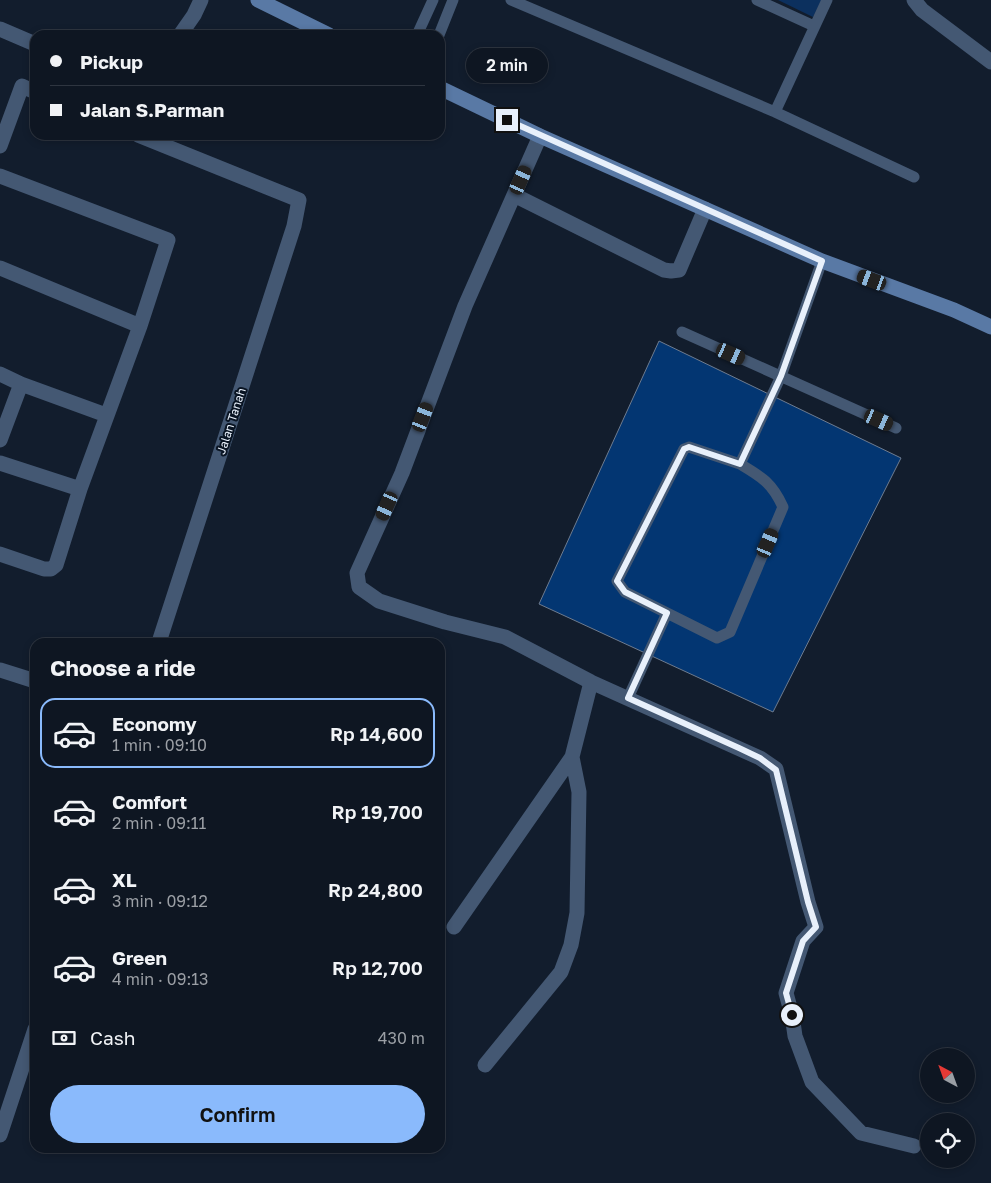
<!DOCTYPE html>
<html lang="en">
<head>
<meta charset="utf-8">
<style>
  body { margin:0; font-family:"Golos Text",sans-serif; background:#171f2a; color:#f1f3f6; height:100vh; display:flex; flex-direction:column; font-size:19px; white-space:nowrap }
  * { box-sizing:border-box; margin:0 }
  p { font-size:16px; color:#9b9fa5 }
  .icon { flex:none; width:28px; height:28px; fill:none; stroke:currentColor; stroke-width:2; stroke-linecap:round; stroke-linejoin:round }
  .map { position:relative; flex:1; overflow:hidden }
  .sheet { position:absolute; left:30px; top:638px; width:415px; height:515px; display:flex; flex-direction:column; background:#0e1622; border-radius:15px; box-shadow:0 2px 8px #0003,0 0 0 1px #2e3540 }
  .sheet>* { flex:none }
  .top-card { position:absolute; left:30px; top:30px; width:415px; height:110px; border-radius:15px; box-shadow:0 2px 8px #0003,0 0 0 1px #2e3540; display:grid; align-content:center; height:110px; padding:0 20px; background:#0e1622 }
  .needle { width:32px; rotate:319deg }
  .controls { position:absolute; left:920px; top:1048px; display:grid; gap:10px }
  .controls a { display:grid; place-items:center; width:55px; height:55px; border-radius:50%; background:#0e1622; box-shadow:0 2px 8px #0003,0 0 0 1px #2e3540; font-size:25px }
  .end { position:absolute; width:22px; height:22px; margin:-11px; border:6px solid #e8f0fb; background:#111; box-shadow:0 0 0 2px #111 }
  .from { border-radius:50% }
  .bubble { position:absolute; height:35px; border-radius:18px; background:#0e1622; box-shadow:0 2px 8px #0003,0 0 0 1px #2e3540; font-size:16px; font-weight:600; line-height:35px; text-align:center }
  .car { position:absolute; width:15px; height:30px; margin:-15px -8px; border-radius:6px; box-shadow:0 0 4px 1px #0007; background:linear-gradient(#222 24%,#8ab4d8 0 40%,#222 0 76%,#8ab4d8 0 86%,#222 0) }
  .top-card b { display:flex; align-items:center; gap:18px; height:48px; font-size:19px }
  .top-card b+b { border-top:1px solid #2e3540 }
  .top-card i { width:12px; height:12px; background:#f1f3f6 }
  ul { padding:0; list-style:none }
  li { display:flex; align-items:center; gap:15px; height:70px; margin:0 10px 8px; padding:0 10px; border:2px solid transparent; border-radius:15px }
  li div { flex:1 }
  li b { display:block; font-size:19px }
  li em { font-style:normal; font-weight:600 }
  li.current { border-color:#8abafc }
  li>.icon { width:45px; height:45px; stroke-width:1.5 }
  h2 { padding:0 20px; font-size:22px; line-height:60px }
  .pay { display:flex; align-items:center; gap:12px; height:55px; padding:0 20px; font-size:19px }
  .pay p { margin-inline-start:auto }
  .button { display:flex; gap:10px; margin-top:auto; padding:10px 20px }
  .button a { flex:1; height:58px; border-radius:30px; background:#8abafc; color:#111; font-size:20px; font-weight:600; line-height:58px; text-align:center }
  .map>svg:first-child { display:block }
  .green { fill:#0c305e }
  .building { fill:#033672; stroke:#6e7c90 }
  .lines { fill:none; stroke-linecap:round; stroke-linejoin:round }
  .lane { stroke:#445873; stroke-width:11 }
  .street { stroke:#445873; stroke-width:15 }
  .secondary { stroke:#5979a5; stroke-width:15 }
  .route { stroke:#e8f0fb; stroke-width:6 }
  .labels { text-anchor:middle; dominant-baseline:central; stroke-width:4; stroke-linejoin:round; paint-order:stroke }
  .street-label { font-size:12px; fill:#e8f0fb; stroke:#091423 }
</style>
</head>
<body>
<div class="map">
<svg width="991" height="1183" viewBox="0 0 991 1183">
  <rect width="100%" height="100%" fill="#121d2d"/>
  <!-- green -->
  <path class="green" d="M778,0H822L813,17Z"/>
  <!-- building -->
  <path class="building" d="M659,341L901,458L773,712L539,604Z"/>
  <g class="lines">
    <!-- lane -->
    <path class="lane" d="M511,0L775,112L914,177
      M757,0L814,26
      M417,35L433,0
      M439,35L453,0
      M775,112L827,0
      M682,332L896,428
      M740,464L689,447L684,449L617,581L625,592L717,638L730,632L783,507C772,483 762,477 740,464L781,376L822,261
      M628,698L667,613"/>
    <!-- street -->
    <path class="street" d="M914,0L922,10L991,62
      M0,29L35,44
      M180,35L194,15L201,0
      M138,135L299,200L294,226L159,642
      M540,136L465,306L402,473L357,573L359,587L379,601L445,622L505,637L591,682L760,758L776,769L808,902L816,927L803,941L786,993L792,1015L795,1036L812,1082L861,1133L914,1146
      M0,146L22,86L35,92
      M0,176L168,240L140,326L80,489L56,565L51,569H44L0,554
      M514,195L664,270L671,271L679,270L705,209
      M0,268L140,326
      M0,374L21,384L106,415
      M0,440L21,384
      M0,463L80,489
      M0,670L35,681
      M454,927L572,757L591,682
      M485,1065L561,972L571,945L577,913L579,792L572,757
      M0,1135L35,1029"/>
    <!-- secondary -->
    <path class="secondary" d="M258,0L329,35
      M440,88L540,136L822,261L954,310L991,327"/>
  </g>
  <g class="lines">
    <!-- route -->
    <path class="route" d="M507,120L822,261L781,376L740,464L689,447L684,449L617,581L625,592L667,613L628,698L739,748L760,758L776,770L808,902L816,927L803,941L786,993L792,1015"/>
  </g>
  <g class="labels">
    <!-- street labels -->
    <g class="street-label">
      <text transform="translate(231 421) rotate(-72)">Jalan Tanah</text>
    </g>
  </g>
</svg>
<div class="controls">
<a><svg class="needle" viewBox="-14 -14 28 28"><path d="M0-13l5 13h-10z" fill="#e53935"/><path d="M0 13l5-13h-10z" fill="#9b9fa5"/></svg></a>
<a><svg class="icon" aria-label="locate" viewBox="0 0 24 24"><circle cx="12" cy="12" r="6"/><path d="M12 2v4M12 18v4M2 12h4M18 12h4"/></svg></a>
</div>
<i class="end from" style="left:792px;top:1015px"></i>
<i class="end" style="left:507px;top:120px"></i>
<div class="bubble" style="left:466px;top:48px;width:82px">2 min</div>
<i class="car" style="left:521px;top:180px;rotate:24deg"></i>
<i class="car" style="left:872px;top:280px;rotate:290deg"></i>
<i class="car" style="left:731px;top:354px;rotate:114deg"></i>
<i class="car" style="left:423px;top:417px;rotate:21deg"></i>
<i class="car" style="left:879px;top:420px;rotate:114deg"></i>
<i class="car" style="left:387px;top:506px;rotate:204deg"></i>
<i class="car" style="left:768px;top:543px;rotate:23deg"></i>
<div class="top-card">
<b><i class="from"></i>Pickup</b>
<b><i></i>Jalan S.Parman</b>
</div>
<section class="sheet">
<h2>Choose a ride</h2>
<ul>
<li class="current"><svg class="icon" aria-label="car" viewBox="0 0 24 24"><path d="M5 17H2v-5l4-1 3-4h7l3 4 3 1v5h-3M9 17h6M6 11h13"/><circle cx="7" cy="17" r="2"/><circle cx="17" cy="17" r="2"/></svg><div><b>Economy</b><p>1 min · 09:10</p></div><em>Rp 14,600</em></li>
<li><svg class="icon" aria-label="car" viewBox="0 0 24 24"><path d="M5 17H2v-5l4-1 3-4h7l3 4 3 1v5h-3M9 17h6M6 11h13"/><circle cx="7" cy="17" r="2"/><circle cx="17" cy="17" r="2"/></svg><div><b>Comfort</b><p>2 min · 09:11</p></div><em>Rp 19,700</em></li>
<li><svg class="icon" aria-label="car" viewBox="0 0 24 24"><path d="M5 17H2v-5l4-1 3-4h7l3 4 3 1v5h-3M9 17h6M6 11h13"/><circle cx="7" cy="17" r="2"/><circle cx="17" cy="17" r="2"/></svg><div><b>XL</b><p>3 min · 09:12</p></div><em>Rp 24,800</em></li>
<li><svg class="icon" aria-label="car" viewBox="0 0 24 24"><path d="M5 17H2v-5l4-1 3-4h7l3 4 3 1v5h-3M9 17h6M6 11h13"/><circle cx="7" cy="17" r="2"/><circle cx="17" cy="17" r="2"/></svg><div><b>Green</b><p>4 min · 09:13</p></div><em>Rp 12,700</em></li>
</ul>
<div class="pay"><svg class="icon" aria-label="cash" viewBox="0 0 24 24"><path d="M3 7h18v10H3z"/><circle cx="12" cy="12" r="2"/></svg>Cash<p>430 m</p></div>
<div class="button"><a>Confirm</a></div>
</section>
</div>
</body>
</html>
